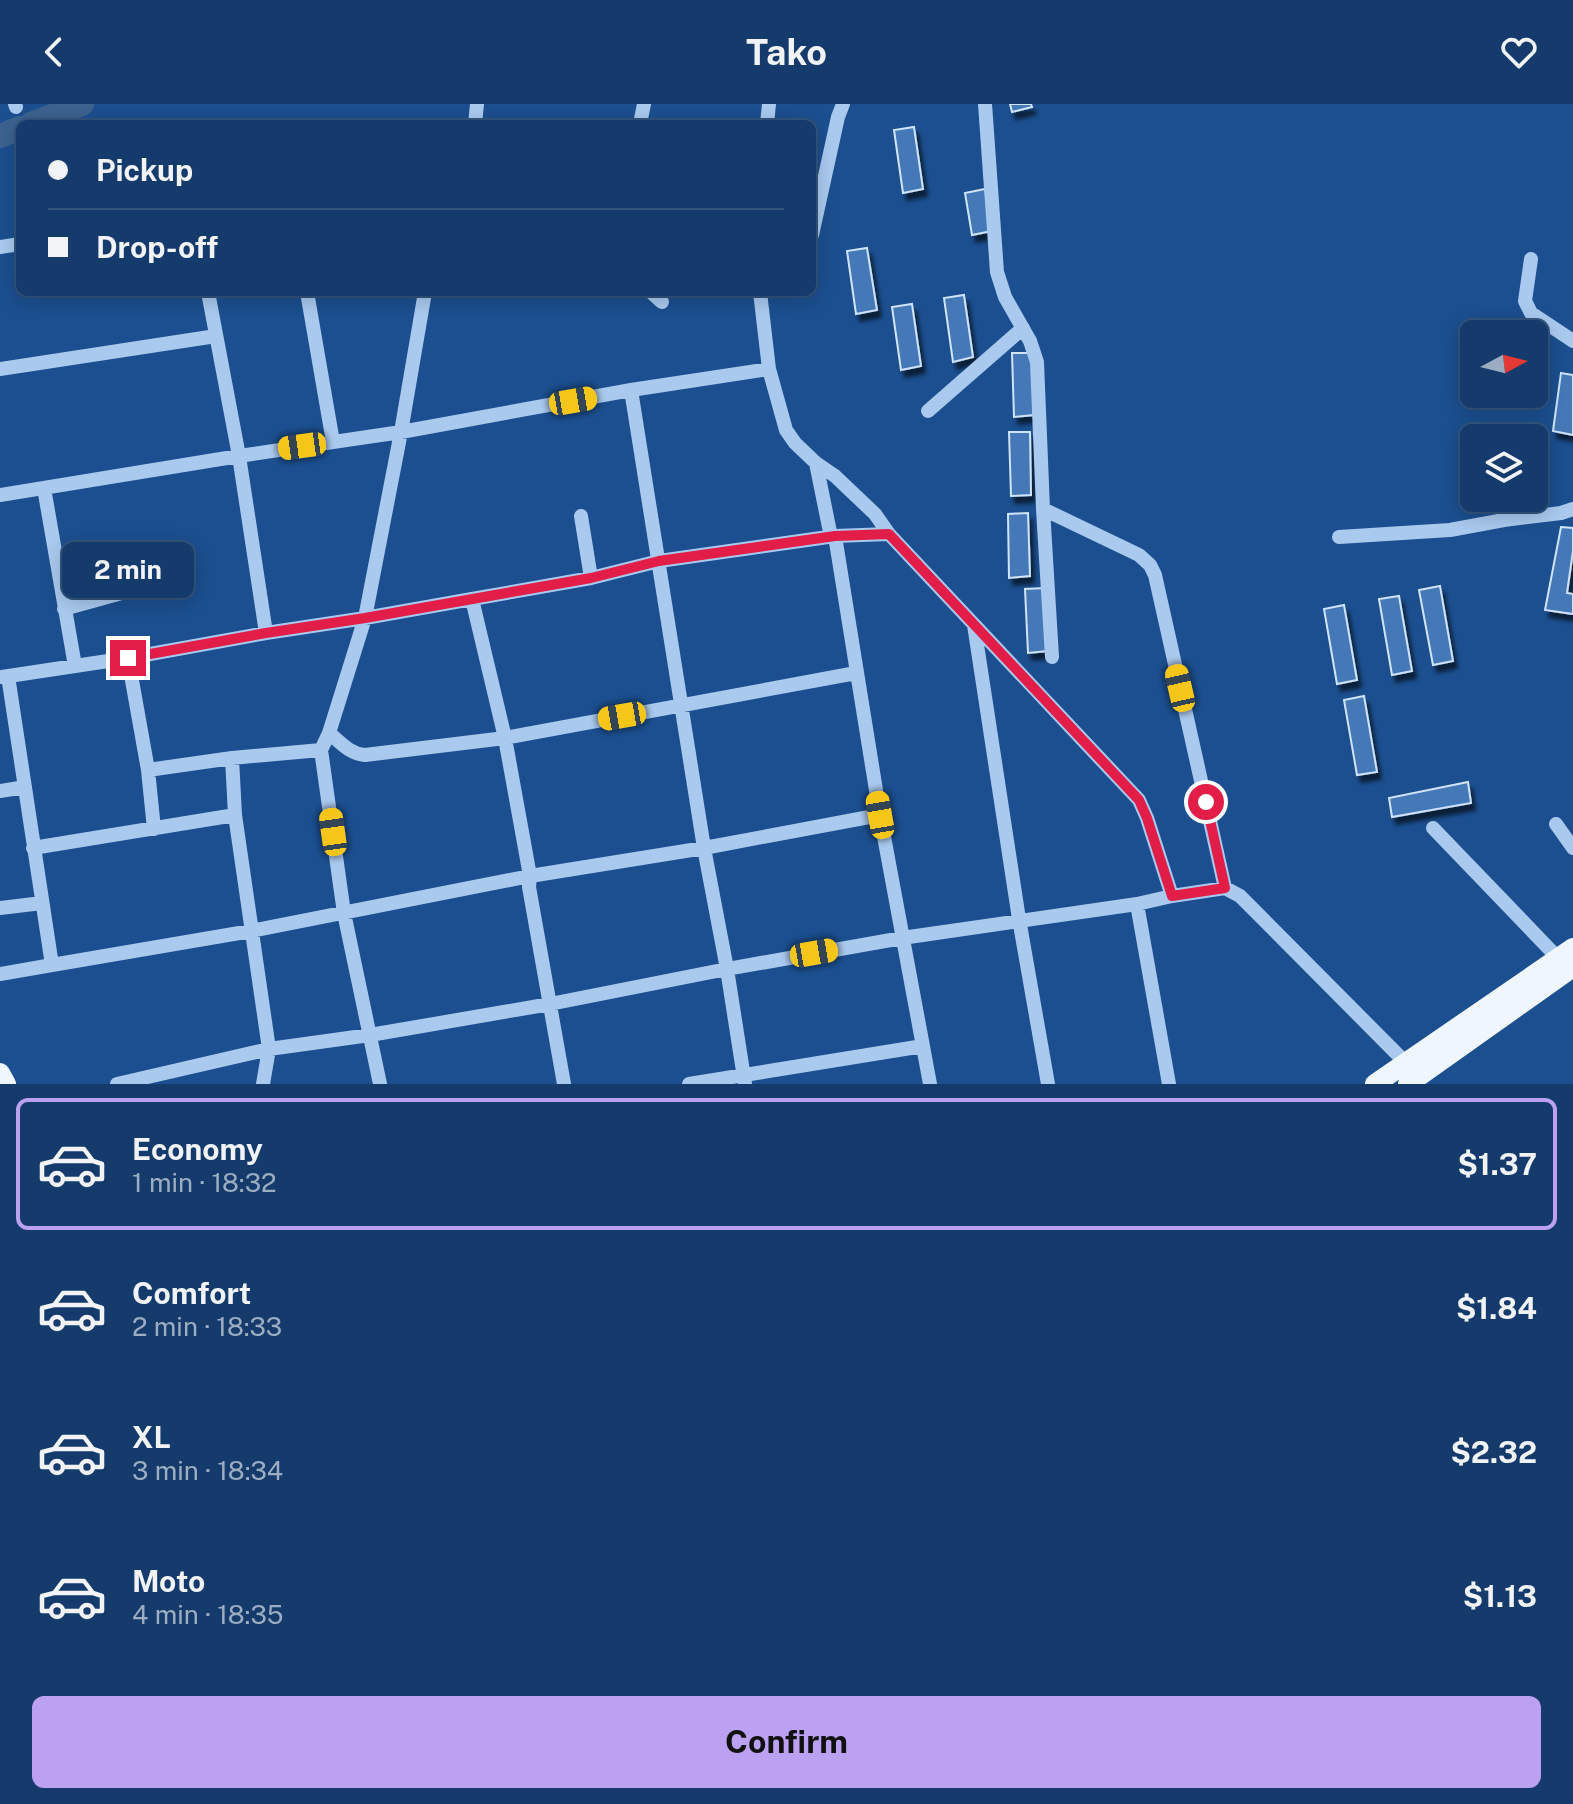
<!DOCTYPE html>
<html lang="en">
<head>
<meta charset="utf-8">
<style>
  body { margin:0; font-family:"Public Sans",sans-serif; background:#214673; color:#f1f3f6; height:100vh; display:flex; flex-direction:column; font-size:30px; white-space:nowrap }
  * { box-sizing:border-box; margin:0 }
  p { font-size:26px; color:#9dadc1 }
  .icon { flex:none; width:44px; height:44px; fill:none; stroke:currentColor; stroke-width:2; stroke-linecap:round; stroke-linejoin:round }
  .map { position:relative; height:980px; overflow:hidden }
  .drawer { display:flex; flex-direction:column; background:#143b6b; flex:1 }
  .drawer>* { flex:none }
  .top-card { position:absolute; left:16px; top:16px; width:800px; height:176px; border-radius:12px; box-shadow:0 4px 20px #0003,0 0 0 2px #33557e; display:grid; align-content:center; height:176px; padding:0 32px; background:#143b6b }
  .needle { width:52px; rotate:83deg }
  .buttons { position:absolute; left:1460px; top:216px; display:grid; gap:16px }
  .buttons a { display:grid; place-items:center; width:88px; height:88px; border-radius:12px; background:#143b6b; box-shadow:0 4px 20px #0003,0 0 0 2px #33557e; font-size:40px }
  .end { position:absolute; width:36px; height:36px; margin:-18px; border:10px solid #e11d48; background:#fff; box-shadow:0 0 0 4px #fff }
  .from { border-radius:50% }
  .bubble { position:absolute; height:56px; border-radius:12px; background:#143b6b; box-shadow:0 4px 20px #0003,0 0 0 2px #33557e; font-size:26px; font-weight:700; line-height:56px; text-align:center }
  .car { position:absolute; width:24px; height:48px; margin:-24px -12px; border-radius:10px; box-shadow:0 0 6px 2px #0007; background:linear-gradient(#f5c518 24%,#345 0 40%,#f5c518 0 76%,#345 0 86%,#f5c518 0) }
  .top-card b { display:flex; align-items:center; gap:28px; height:76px; font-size:30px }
  .top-card b+b { border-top:2px solid #33557e }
  .top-card i { width:20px; height:20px; background:#f1f3f6 }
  ul { padding:14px 0 0; list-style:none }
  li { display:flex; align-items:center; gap:24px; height:132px; margin:0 16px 12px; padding:0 16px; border:4px solid transparent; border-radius:12px }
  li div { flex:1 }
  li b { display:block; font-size:30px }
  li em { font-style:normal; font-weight:700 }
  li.current { border-color:#bca0f2 }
  li>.icon { width:72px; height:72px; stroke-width:1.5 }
  .action { display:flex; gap:16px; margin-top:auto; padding:16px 32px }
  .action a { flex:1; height:92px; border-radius:12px; background:#bca0f2; color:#111; font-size:32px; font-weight:700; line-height:92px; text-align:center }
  header { display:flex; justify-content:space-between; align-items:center; height:104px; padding:0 32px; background:#143b6b; font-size:36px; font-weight:700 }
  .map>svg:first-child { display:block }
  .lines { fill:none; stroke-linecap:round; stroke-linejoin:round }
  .river { stroke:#3c6290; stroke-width:24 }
  .building { fill:#4478b7; stroke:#cfe3fa; stroke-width:2; filter:url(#shadow) }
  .minor { stroke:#a9c9ee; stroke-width:14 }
  .major { stroke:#f0f6ff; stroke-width:20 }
  .route { stroke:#e11d48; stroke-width:10 }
</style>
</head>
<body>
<header><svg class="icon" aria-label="back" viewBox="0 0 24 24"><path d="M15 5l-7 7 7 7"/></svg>Tako<svg class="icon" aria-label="heart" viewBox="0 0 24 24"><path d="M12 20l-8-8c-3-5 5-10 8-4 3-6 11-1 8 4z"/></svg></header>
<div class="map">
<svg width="1573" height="980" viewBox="0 0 1573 980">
  <defs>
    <filter id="shadow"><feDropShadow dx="4" dy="7" stdDeviation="2" flood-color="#0009"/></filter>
  </defs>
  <rect width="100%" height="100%" fill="#1b4f8f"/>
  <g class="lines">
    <!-- river -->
    <path class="river" d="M31,20L82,0
      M0,32L20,24"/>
  </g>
  <!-- building -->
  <path class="building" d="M1010,0H1031L1032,3L1012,8Z
    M914,23L923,85L903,89L894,26Z
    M985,85L992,127L972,131L965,89Z
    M867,144L877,206L856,210L847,147Z
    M964,191L973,253L953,258L944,194Z
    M912,200L921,262L901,266L892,203Z
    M1012,249H1033L1034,311L1014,313Z
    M1561,269L1573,271V331L1553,327Z
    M1009,328H1030L1031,391L1011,392Z
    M1028,409L1030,472L1009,474L1008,410Z
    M1561,423L1573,424V447L1567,489L1573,490V510L1545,506Z
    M1440,482L1453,557L1433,561L1419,486Z
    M1045,484L1048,547L1028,549L1025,485Z
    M1399,492L1412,567L1392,571L1379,495Z
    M1344,501L1357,576L1337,580L1324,505Z
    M1364,592L1377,668L1357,671L1344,596Z
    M1468,678L1471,699L1392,713L1389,694Z"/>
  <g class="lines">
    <!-- minor -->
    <path class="minor" d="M15,0L16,3
      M985,0L997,168L1005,193L1030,237L1037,258L1043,405L1139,451L1150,461L1155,471L1225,784
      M475,20L477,0
      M640,20L644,0
      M767,20L769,0
      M812,131L838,13L843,0
      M0,143L20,140
      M1531,155L1525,197L1531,209L1573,237
      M208,188L239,352L266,529
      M307,188L333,338
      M651,188L662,198
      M760,188L769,265L786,326L795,339L816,359L835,372L875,410L889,430L1139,696L1147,714L1172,792
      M0,265L216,232
      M631,286L704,744L727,865L745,980
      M928,307L1023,224
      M816,359L831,433
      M44,384L75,562
      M0,391L239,352L401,328L631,286L769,265
      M1043,405L1052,553
      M581,412L591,474
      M835,432L880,711L930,980
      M1339,433L1450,426L1504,416L1561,409L1573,405
      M472,495L505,634L530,772L529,783L564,980
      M64,505L136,485
      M974,521L1019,815L1048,980
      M128,554L148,666L154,725
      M8,572L52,861L251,827L530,772L704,744L880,711
      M2,573L128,554L266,529L365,514L472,495L591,474L659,457L835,432L889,430
      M329,629C341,639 350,650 365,651L505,634L856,569
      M148,666L232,654
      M0,687L25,683
      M1556,720L1573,744
      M1433,724L1558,854
      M33,744L235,711
      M1137,800L1169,980
      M0,804L42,799
      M0,870L52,861
      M117,980L269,945L370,931L550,900L727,865L902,834L1137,800L1172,792L1225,784L1240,792L1255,807L1406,959
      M263,980L269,945L235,711L232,654L321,646
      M380,980L344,809L321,646L329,629L365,514L401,328L425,188
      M689,980L923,942"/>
    <!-- major -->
    <path class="major" d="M0,969L6,980
      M1375,980L1573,844
      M1408,980L1573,863"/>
  </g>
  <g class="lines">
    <!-- route -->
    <path class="route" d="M128,554L266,529L365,514L591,474L659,457L835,432L889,430L1139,696L1147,714L1172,792L1225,784L1206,698"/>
  </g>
</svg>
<div class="buttons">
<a><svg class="needle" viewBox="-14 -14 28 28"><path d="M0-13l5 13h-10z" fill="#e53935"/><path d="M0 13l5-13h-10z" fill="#9dadc1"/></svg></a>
<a><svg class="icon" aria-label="layers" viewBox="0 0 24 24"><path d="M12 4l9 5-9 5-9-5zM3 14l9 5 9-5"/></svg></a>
</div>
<i class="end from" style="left:1206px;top:698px"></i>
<i class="end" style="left:128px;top:554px"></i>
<div class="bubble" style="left:62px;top:438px;width:132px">2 min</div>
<i class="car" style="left:573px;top:297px;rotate:80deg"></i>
<i class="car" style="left:302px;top:342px;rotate:262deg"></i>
<i class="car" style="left:1180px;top:584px;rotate:347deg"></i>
<i class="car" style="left:622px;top:612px;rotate:260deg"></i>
<i class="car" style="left:880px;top:711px;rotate:350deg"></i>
<i class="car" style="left:333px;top:728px;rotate:352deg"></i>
<i class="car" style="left:814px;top:849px;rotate:80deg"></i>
<div class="top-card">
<b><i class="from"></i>Pickup</b>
<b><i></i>Drop-off</b>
</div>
</div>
<section class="drawer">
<ul>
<li class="current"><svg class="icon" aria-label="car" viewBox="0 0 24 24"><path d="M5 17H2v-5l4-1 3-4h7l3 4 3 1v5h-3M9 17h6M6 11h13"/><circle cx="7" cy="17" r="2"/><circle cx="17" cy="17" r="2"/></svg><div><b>Economy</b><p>1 min · 18:32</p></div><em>$1.37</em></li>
<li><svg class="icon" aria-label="car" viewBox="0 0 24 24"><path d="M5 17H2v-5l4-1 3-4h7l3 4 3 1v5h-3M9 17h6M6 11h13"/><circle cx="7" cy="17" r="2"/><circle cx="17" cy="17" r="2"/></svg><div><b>Comfort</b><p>2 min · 18:33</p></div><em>$1.84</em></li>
<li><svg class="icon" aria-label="car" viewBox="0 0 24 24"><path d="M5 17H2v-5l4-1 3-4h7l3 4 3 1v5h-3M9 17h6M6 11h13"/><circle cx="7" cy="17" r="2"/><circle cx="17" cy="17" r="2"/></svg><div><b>XL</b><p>3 min · 18:34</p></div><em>$2.32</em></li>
<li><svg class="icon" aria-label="car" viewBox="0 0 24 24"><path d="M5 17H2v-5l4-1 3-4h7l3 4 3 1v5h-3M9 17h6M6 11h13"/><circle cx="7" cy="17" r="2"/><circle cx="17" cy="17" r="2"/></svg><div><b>Moto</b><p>4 min · 18:35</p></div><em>$1.13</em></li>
</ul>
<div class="action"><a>Confirm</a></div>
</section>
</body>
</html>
